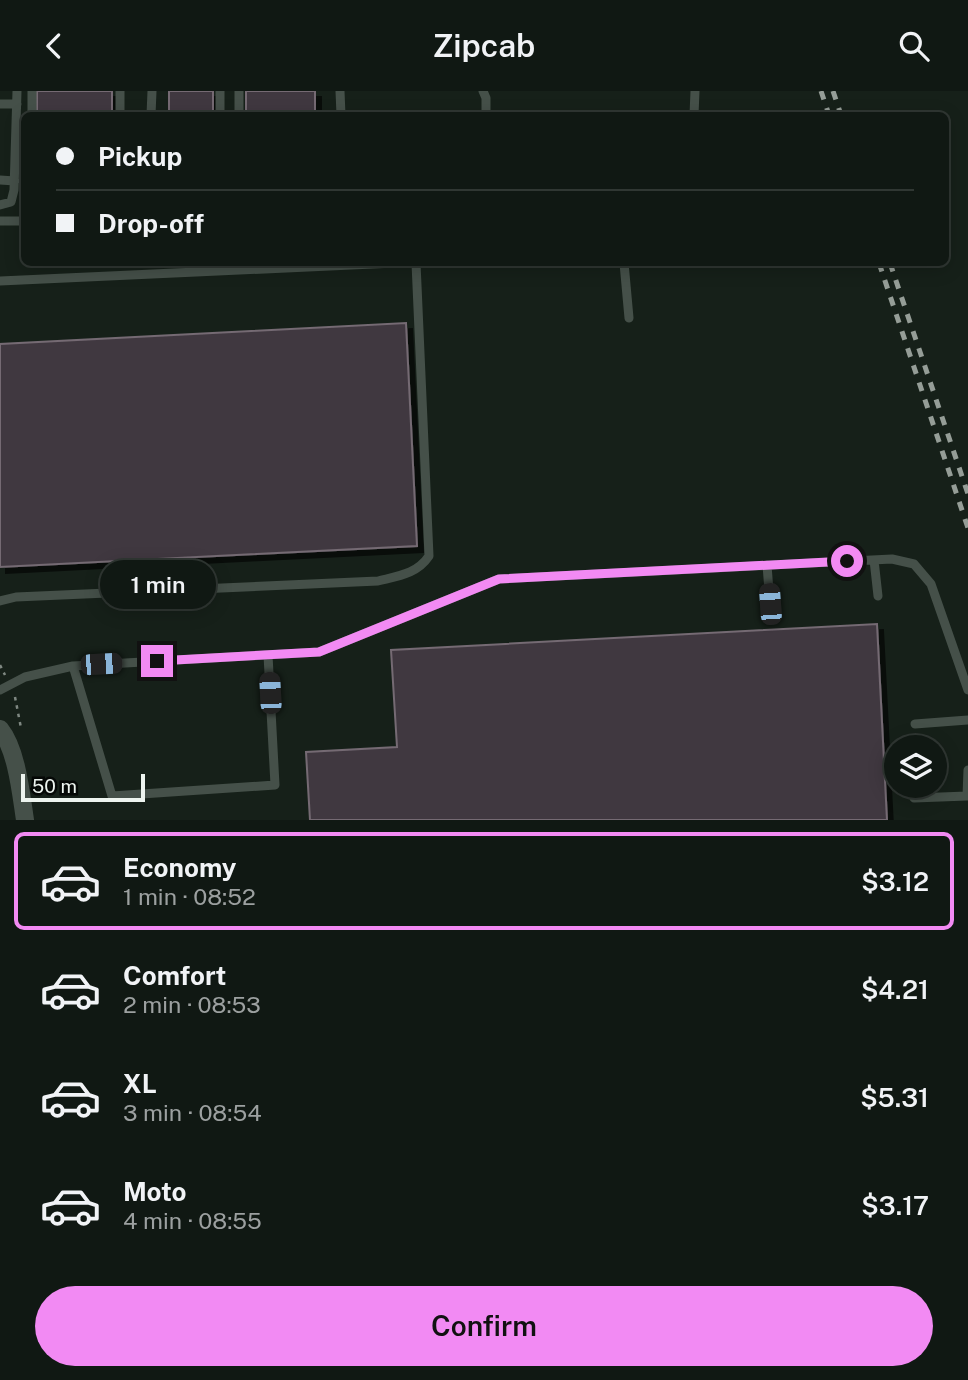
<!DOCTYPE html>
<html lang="en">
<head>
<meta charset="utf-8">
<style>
  body { margin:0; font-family:"Public Sans",sans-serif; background:#1e2521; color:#f1f3f6; height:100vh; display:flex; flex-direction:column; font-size:26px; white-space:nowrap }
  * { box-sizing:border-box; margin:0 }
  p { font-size:23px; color:#9ca0a0 }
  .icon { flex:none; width:38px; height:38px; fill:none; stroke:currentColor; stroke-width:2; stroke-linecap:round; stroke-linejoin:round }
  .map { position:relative; height:729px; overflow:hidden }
  .drawer { display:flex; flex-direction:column; background:#101813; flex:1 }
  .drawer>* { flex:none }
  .banner { position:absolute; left:21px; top:21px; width:928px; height:154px; border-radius:10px; box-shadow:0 4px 18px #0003,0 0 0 2px #303733; display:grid; align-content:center; height:154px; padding:0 35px; background:#101813 }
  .controls { position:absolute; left:884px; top:644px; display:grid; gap:14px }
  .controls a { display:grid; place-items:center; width:63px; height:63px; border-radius:50%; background:#101813; box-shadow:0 4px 18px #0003,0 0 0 2px #303733; font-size:35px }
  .scale { position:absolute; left:21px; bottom:18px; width:124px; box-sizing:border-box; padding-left:7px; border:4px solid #edf4ef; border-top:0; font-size:19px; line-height:24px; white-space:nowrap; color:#edf4ef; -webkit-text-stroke:5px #050806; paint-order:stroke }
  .end { position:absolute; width:32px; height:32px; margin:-16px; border:9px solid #f28af3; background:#111; box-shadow:0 0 0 4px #111 }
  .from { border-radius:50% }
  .bubble { position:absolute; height:49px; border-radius:24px; background:#101813; box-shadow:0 4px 18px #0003,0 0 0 2px #303733; font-size:23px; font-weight:600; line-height:49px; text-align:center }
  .car { position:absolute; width:21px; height:42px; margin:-21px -10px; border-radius:9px; box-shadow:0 0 5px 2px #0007; background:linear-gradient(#222 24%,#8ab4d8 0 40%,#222 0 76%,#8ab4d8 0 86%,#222 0) }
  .banner b { display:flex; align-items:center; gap:24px; height:66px; font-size:26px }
  .banner b+b { border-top:2px solid #303733 }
  .banner i { width:18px; height:18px; background:#f1f3f6 }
  ul { padding:12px 0 0; list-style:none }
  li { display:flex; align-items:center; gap:21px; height:98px; margin:0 14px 10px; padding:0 21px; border:4px solid transparent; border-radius:10px }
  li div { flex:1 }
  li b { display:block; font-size:26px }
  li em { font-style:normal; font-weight:600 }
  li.current { border-color:#f28af3 }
  li>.icon { width:63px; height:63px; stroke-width:1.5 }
  .primary-button { display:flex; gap:14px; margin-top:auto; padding:14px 35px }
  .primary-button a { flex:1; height:80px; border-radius:42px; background:#f28af3; color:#111; font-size:28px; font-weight:600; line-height:80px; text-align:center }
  header { display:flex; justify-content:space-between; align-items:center; height:91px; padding:0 35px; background:#101813; font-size:32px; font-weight:600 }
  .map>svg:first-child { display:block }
  .building { fill:#413941; stroke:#746a73; stroke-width:2; filter:url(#shadow) }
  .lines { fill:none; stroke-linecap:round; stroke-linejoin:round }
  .path { stroke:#7f8882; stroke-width:2.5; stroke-dasharray:3.5 5; stroke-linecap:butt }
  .lane { stroke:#455049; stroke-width:9 }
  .street { stroke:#455049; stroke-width:18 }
  .rail { stroke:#959d97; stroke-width:5; stroke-dasharray:9 9; stroke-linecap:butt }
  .route { stroke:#f28af3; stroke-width:9 }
</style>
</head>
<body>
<header><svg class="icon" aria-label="back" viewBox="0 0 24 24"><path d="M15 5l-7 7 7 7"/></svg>Zipcab<svg class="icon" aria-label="search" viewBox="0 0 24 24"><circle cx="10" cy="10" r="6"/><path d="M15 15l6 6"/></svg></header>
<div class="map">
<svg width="968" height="729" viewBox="0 0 968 729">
  <defs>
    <filter id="shadow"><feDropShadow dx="6" dy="6" stdDeviation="0" flood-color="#0009"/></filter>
  </defs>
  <rect width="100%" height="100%" fill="#162019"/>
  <!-- building -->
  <path class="building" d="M37,0H112V24H37Z
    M169,0H213V24H169Z
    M246,0H315V24H246Z
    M406,232L417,455L0,476V253Z
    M877,533L887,729H310L306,661L397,656L391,559Z"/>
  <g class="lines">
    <!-- path -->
    <path class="path" d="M0,574L5,584
      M15,606L21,637"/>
    <!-- lane -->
    <path class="lane" d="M32,0V24
      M340,0L341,24
      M483,0L486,7V24
      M0,13H17
      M120,24V0
      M151,24L152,0
      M220,24V0
      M239,24V0
      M694,24L695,0
      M0,89L15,90
      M0,114L11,111L14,99L17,0
      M0,130H24
      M624,172L629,227
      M0,190L395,172
      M874,469L878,505
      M767,474L770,513
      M0,510L16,506L378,490C398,485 417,483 429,465L416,172
      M73,575L112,705L275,694L268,564
      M0,599L25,586L73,575L319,561L499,488L892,468L914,473L931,493L968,599
      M915,633L968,629
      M914,707L967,705L968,679"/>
    <!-- street -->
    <path class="street" d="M0,638C17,659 21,703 25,729"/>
    <!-- rail -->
    <path class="rail" d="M821,0L829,24
      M833,0L841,24
      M879,172L968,437
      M890,172L968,403"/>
  </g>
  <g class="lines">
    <!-- route -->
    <path class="route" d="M157,570L319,561L499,488L847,470"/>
  </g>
</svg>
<div class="controls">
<a><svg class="icon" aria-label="layers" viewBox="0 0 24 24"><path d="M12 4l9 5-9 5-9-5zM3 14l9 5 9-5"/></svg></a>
</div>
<div class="scale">50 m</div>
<i class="end from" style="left:847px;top:470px"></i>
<i class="end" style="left:157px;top:570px"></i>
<div class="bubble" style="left:100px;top:469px;width:116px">1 min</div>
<i class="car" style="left:770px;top:513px;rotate:356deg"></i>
<i class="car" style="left:101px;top:573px;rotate:87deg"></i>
<i class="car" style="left:270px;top:602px;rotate:357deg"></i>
<div class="banner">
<b><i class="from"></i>Pickup</b>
<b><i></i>Drop-off</b>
</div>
</div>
<section class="drawer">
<ul>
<li class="current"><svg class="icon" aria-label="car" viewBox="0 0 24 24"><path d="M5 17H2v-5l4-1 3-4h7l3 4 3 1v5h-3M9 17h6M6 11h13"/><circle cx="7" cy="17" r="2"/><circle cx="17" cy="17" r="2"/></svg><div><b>Economy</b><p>1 min · 08:52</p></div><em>$3.12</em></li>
<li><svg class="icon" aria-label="car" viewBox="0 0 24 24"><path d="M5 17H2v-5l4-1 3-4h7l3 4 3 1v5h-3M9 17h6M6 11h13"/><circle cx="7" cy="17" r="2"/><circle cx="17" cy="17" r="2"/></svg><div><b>Comfort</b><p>2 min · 08:53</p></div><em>$4.21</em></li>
<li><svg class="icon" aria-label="car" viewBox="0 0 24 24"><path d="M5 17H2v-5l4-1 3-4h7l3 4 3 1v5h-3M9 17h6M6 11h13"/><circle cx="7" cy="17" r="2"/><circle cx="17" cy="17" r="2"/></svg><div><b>XL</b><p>3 min · 08:54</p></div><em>$5.31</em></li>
<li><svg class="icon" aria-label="car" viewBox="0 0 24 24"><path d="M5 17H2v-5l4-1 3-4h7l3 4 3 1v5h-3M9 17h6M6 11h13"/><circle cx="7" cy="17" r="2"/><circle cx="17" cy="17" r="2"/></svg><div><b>Moto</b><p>4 min · 08:55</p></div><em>$3.17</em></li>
</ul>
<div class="primary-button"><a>Confirm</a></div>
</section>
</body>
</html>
